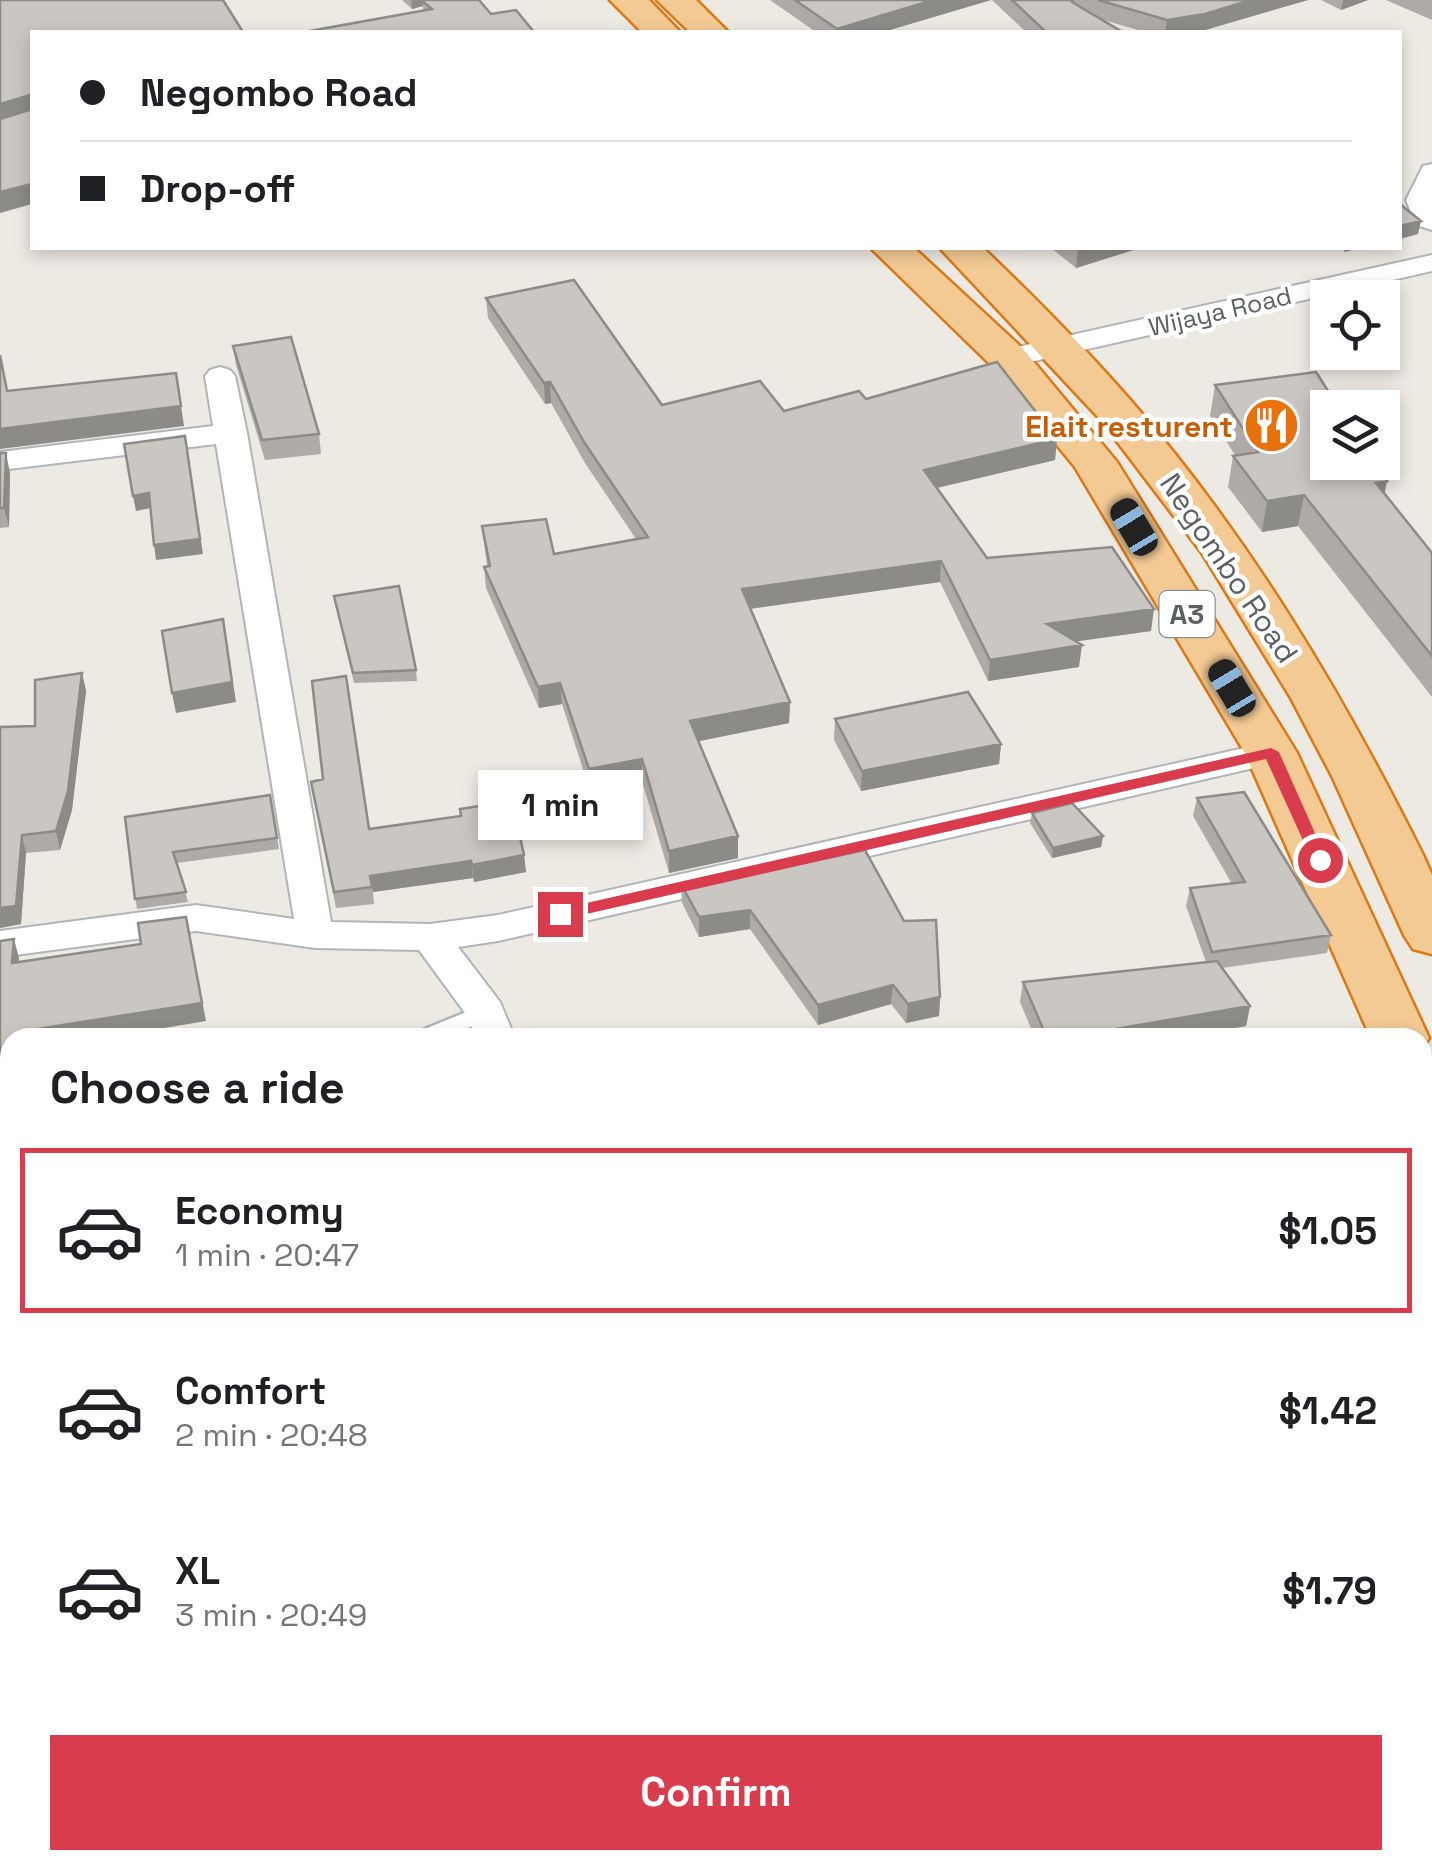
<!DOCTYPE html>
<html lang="en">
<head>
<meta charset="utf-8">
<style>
  body { margin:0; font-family:"Space Grotesk",sans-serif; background:#f2f2f2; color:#202124; height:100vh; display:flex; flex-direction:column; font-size:38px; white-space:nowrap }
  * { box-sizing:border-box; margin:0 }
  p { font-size:32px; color:#757577 }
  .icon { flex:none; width:55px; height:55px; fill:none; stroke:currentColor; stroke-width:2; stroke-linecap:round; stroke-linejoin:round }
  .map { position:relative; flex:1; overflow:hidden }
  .drawer { position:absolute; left:0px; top:1028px; width:1432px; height:842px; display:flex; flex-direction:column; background:#fff; border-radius:30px 30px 0 0; box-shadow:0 5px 15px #0003 }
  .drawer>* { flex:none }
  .hud { position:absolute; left:30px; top:30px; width:1372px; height:220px; border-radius:0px; box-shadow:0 5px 15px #0003; display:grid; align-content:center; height:220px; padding:0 50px; background:#fff }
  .buttons { position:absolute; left:1310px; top:280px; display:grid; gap:20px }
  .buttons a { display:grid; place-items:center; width:90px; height:90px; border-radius:0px; background:#fff; box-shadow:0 5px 15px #0003; font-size:50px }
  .end { position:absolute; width:45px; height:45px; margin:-22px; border:12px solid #d93d4d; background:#fff; box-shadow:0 0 0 5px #fff }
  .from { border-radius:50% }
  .bubble { position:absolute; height:70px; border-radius:0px; background:#fff; box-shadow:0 5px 15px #0003; font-size:32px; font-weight:700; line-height:70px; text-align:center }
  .car { position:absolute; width:30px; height:60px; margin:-30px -15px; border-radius:12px; box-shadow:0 0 8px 2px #0007; background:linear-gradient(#222 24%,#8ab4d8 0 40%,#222 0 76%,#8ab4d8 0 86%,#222 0) }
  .hud b { display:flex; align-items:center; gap:35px; height:95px; font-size:38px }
  .hud b+b { border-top:2px solid #e0e0e0 }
  .hud i { width:25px; height:25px; background:#202124 }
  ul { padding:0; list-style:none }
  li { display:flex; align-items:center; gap:30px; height:165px; margin:0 20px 15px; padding:0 30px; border:5px solid transparent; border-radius:0px }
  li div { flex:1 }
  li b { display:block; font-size:38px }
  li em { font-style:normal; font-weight:700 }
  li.active { border-color:#d93d4d }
  li>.icon { width:90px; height:90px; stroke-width:1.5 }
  h2 { padding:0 50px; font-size:45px; line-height:120px }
  .action { display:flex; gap:20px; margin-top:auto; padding:20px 50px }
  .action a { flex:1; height:115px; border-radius:0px; background:#d93d4d; color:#fff; font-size:40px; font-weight:700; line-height:115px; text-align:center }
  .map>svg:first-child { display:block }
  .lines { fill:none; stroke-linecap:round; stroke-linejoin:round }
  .lane-casing { stroke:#b1b5b7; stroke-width:5 }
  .street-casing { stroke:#b1b5b7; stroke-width:4 }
  .highway-casing { stroke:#db7a15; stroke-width:5 }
  .lane { fill:#fff; fill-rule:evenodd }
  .street { fill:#fff; fill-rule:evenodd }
  .highway { fill:#f3ca94; fill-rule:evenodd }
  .wall { fill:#aeaaa7 }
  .shaded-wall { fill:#8d8b88 }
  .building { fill:#cac6c2; stroke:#8d8b88; stroke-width:2.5 }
  .route { fill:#d93d4d }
  .labels { text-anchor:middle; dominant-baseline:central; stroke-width:9; stroke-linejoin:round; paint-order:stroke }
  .far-street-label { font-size:25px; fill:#5b6063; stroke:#fff }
  .shield { fill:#fff; stroke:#8c9092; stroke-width:2.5 }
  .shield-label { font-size:28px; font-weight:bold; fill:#5b6063 }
  .food-label { font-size:30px; font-weight:bold; fill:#c56008; stroke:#fff; text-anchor:end }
  .street-label { font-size:30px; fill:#5b6063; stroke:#fff }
</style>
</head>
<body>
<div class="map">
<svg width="1432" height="1868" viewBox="0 0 1432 1868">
  <rect width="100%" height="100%" fill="#ede9e3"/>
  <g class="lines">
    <defs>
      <path id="lane" d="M486,1004L493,1007L496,1012L493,1017L444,1038H412L415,1033Z
        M10,1138V1224L0,1217V1144Z
        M10,1281V1303L0,1307V1285Z"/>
      <path id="street" d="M1432,164V230L1416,225L1406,200L1423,166Z
        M1432,255V271L1008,367L998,364L993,358L998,352L1008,349Z
        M220,367L230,370L235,376L247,433L331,922L430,924L498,915L1271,742L1283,745L1288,753L1283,761L1271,764L498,941L458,947L500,1002L515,1038H476L468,1017L419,950L315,948L196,931L0,957V931L196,905L294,919L216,444L0,470V452L213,426L205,376L210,370Z
        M201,1860H251V1868H201Z"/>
      <path id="highway" d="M610,0H649L680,32H642Z
        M657,0H696L728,32H690Z
        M871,248H914L1023,349L1117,462L1297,753L1429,1038L1422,1049V1038H1371L1245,753L1075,467L993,367Z
        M940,248H983C1034,297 1084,347 1131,401C1250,538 1342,693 1423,855L1432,875V954L1413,949L1404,935L1332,776L1291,698L1202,553L1100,419Z
        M1422,1098L1432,1101V1179L1422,1176Z"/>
    </defs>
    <!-- lane casing -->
    <use href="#lane" class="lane-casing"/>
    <!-- street casing -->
    <use href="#street" class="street-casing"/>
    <!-- highway casing -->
    <use href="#highway" class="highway-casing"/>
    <!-- lane -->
    <use href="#lane" class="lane"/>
    <!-- street -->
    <use href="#street" class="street"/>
    <!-- highway -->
    <use href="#highway" class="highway"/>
  </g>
  <!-- wall -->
  <path class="wall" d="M402,0H479L491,14L423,10V6L412,9Z
    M770,0H991L883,32H816Z
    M992,0H1308L1196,32H1145L1100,19L1119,30V32H1026Z
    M1321,0H1368L1341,10Z
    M1386,0H1432V20Z
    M1051,248H1140L1076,268Z
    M486,298L662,405L784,411L866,399L1057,439L1055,460L937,488L987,558L1151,631L1075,641L1079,667L988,681L940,582L750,609L790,702L789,723L698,741L738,836V858L669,873L642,781L590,791L562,704L539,708L486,588L484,567L487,566L482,526L554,554L636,539L585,463L551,403L545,404L488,318Z
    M233,346L319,434L321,454L265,460L236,365Z
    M1215,385L1385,494L1432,553V697L1298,526L1262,532L1228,487L1233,456L1235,455L1210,416Z
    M0,453L10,473L9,527L0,528Z
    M334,596L416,670L417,681L354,683Z
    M82,673L86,691L72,810L60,850L26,853L21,924L0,928V727L35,726Z
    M835,719L1001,744L999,764L861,791L834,740Z
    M311,782L369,829L460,816V809L524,855L526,872L474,882L473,878L373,892L374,904L336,908Z
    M270,795L279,849L177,863L188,902L137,909L125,817Z
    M1197,798L1331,935L1327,953L1222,968L1250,1006L1246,1026L1178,1038H1035L1020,1002L1023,982L1206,962L1186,906L1190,888L1232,884L1193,816Z
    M1032,813L1103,836L1101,847L1052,858L1030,823Z
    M753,874L940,997L939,1016L906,1023L891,1004L818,1025L750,929L699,937L682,903L681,884Z
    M1432,1336V1433L1422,1434V1337Z
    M1422,1478L1432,1509V1678L1422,1679Z
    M1432,1716V1834L1422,1835V1717Z
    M1063,1860H1278L1231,1868H1065Z"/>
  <!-- shaded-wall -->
  <path class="shaded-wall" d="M411,0H451L422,1L423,6L412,9Z
    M933,0H991L883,32H837V29Z
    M1251,0H1308L1202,31L1165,32L1167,20Z
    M1343,0H1368L1341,10Z
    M30,95L32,114L0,124V104Z
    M32,184V204L0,213V192Z
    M1421,221L1418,234L1400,239V226Z
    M1083,248H1140L1076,268L1078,249Z
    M1345,248H1362L1344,252Z
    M176,373L184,426L0,449V429Z
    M550,382L551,403L545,404L544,383Z
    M185,436L203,554L156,560L154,545Z
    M1057,439L1055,460L923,491L924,470Z
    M6,453L10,473L9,527L4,508Z
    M1387,481L1381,512L1376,483Z
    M149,493L151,508L136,511L133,496Z
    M1304,495L1298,526L1262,532L1267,501Z
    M941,561L940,582L741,610L742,589Z
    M1154,609L1151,631L1044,646L1047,624Z
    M223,619L236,702L176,713L172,693Z
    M1082,645L1079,667L988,681L990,660Z
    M82,673L86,691L72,810L60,850L56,831Z
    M560,683L562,704L539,708L538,687Z
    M790,702L789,723L690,743V721Z
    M1001,744L999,764L861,791L862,771Z
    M642,759V781L590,791L589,769Z
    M22,835L26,853L21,924L0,928V908Z
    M738,836V858L669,873V851Z
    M1103,836L1101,847L1052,858L1053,848Z
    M524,855L526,872L474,882L472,865Z
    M471,861L473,878L373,892L370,876Z
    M750,910V929L699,937V917Z
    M186,917L206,1021L105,1038H33L31,1030Z
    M14,939L19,958L17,982L12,963Z
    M893,985L891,1004L818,1025V1005Z
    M940,997L939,1016L906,1023L908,1004Z
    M1250,1006L1246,1026L1178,1038H1063Z
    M10,1073V1093L0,1096V1075Z
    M10,1337V1352L5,1338Z
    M10,1484V1504L0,1508V1487Z
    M8,1574L10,1579V1618L0,1670V1616Z"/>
  <!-- building -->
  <path class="building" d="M0,0H223L243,32H32V184L0,192V119L29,110L30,95L0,104Z
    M425,0H479L491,14L516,10L534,32H304L432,9L422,1Z
    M795,0H933L837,29Z
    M1012,0H1073L1072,2L1119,30L1109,32H1046Z
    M1098,0H1251L1205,14L1167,20Z
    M1400,204L1421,221L1400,226Z
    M574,280L662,405L760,381L784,411L859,391L866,399L997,362L1057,439L924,470L987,558L1112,547L1154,609L1047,624L1082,645L990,660L941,561L742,589L790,702L690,721L738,836L669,851L642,759L589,769L560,683L538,687L484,567L490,566L482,526L546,519L554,554L648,537L584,442L550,382L544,383L486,298Z
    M291,337L319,434L262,440L233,346Z
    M0,355L7,391L176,373L181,406L0,429Z
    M1316,372L1339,408H1328V462H1375L1387,481L1376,483L1432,553V656L1304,495L1267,501L1233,456L1258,452L1215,385Z
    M185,436L200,539L154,545L149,493L133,496L124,444Z
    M0,453H6L4,508H0Z
    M399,586L416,670L353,673L334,596Z
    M223,619L232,682L172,693L162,631Z
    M82,673L68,791L56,831L22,835L16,906L0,908V727L35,726V680Z
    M346,676L369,829L461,816L460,809L512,801L524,855L472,865L471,861L370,876L372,887L334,892L311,782L323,779L312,681Z
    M968,692L1001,744L862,771L835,719Z
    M1244,792L1331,935L1212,952L1190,888L1245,882L1197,798Z
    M270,795L277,838L173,852L186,892L135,899L125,817Z
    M1072,803L1103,836L1053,848L1032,813Z
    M865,850L904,921L936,920L940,997L908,1004L893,985L818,1005L750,910L699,917L681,884L750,868L753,874Z
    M186,917L202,1003L31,1030L33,1038H10V1073L0,1075V941L14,939L12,963L141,944L138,923Z
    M1217,961L1250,1006L1063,1038H1047L1023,982Z
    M5,1287H10V1337L5,1338Z
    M1432,1336V1407L1422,1408V1337Z
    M10,1422V1484L0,1487V1425Z
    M1422,1478L1432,1509V1654L1422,1655Z
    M0,1574H8L0,1616Z
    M1432,1716V1810L1422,1811V1717Z
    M278,1860H430V1868H277Z
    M1076,1860H1135L1088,1868H1078Z"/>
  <!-- route -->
  <path class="route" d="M1271,748L1279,752L1327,860L1325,863H1314L1312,860L1266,759L560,920L552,914L560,909Z"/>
  <!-- icons -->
  <defs>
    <symbol id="restaurant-disc" viewBox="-11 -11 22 22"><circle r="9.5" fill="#e8710a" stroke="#fff"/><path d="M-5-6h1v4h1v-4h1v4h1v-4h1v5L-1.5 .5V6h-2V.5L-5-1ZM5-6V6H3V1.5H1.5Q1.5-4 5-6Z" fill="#fff"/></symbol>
  </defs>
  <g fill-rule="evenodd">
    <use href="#restaurant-disc" x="1240" y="394" width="63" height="63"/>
  </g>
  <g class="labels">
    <!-- far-street labels -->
    <g class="far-street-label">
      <text transform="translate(1220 311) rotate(-13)">Wijaya Road</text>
    </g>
    <!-- shield labels -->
    <rect class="shield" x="1159.5" y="591" width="55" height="46" rx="8"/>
    <g class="shield-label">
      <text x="1187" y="614">A3</text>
    </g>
    <!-- food labels -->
    <g class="food-label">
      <text x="1233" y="426">Elait resturent</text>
    </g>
    <!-- street labels -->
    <g class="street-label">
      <text transform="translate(1229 568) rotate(56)">Negombo Road</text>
    </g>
  </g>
</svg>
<div class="buttons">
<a><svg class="icon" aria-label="locate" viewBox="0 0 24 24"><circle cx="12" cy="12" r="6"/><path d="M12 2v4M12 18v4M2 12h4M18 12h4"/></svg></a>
<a><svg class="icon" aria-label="layers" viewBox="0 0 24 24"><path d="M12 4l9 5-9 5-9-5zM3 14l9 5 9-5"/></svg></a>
</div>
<i class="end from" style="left:1320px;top:860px"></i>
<i class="end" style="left:560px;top:914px"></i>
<div class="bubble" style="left:478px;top:770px;width:165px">1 min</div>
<i class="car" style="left:1134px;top:527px;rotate:329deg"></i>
<i class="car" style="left:1232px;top:688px;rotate:329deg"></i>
<div class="hud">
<b><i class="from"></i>Negombo Road</b>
<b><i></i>Drop-off</b>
</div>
<section class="drawer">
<h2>Choose a ride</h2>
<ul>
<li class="active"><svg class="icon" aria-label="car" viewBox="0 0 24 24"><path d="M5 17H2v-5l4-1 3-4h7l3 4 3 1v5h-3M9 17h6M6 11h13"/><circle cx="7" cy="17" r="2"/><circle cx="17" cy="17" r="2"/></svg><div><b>Economy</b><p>1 min · 20:47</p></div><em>$1.05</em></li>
<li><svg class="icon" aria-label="car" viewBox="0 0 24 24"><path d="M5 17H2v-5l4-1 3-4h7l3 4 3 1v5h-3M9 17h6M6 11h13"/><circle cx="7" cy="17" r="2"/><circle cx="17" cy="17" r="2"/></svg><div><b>Comfort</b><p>2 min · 20:48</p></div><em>$1.42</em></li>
<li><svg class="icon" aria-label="car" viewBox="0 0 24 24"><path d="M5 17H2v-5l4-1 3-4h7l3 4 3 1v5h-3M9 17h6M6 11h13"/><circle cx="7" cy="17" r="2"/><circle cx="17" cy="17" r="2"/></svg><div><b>XL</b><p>3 min · 20:49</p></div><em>$1.79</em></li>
</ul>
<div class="action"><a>Confirm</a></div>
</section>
</div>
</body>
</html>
